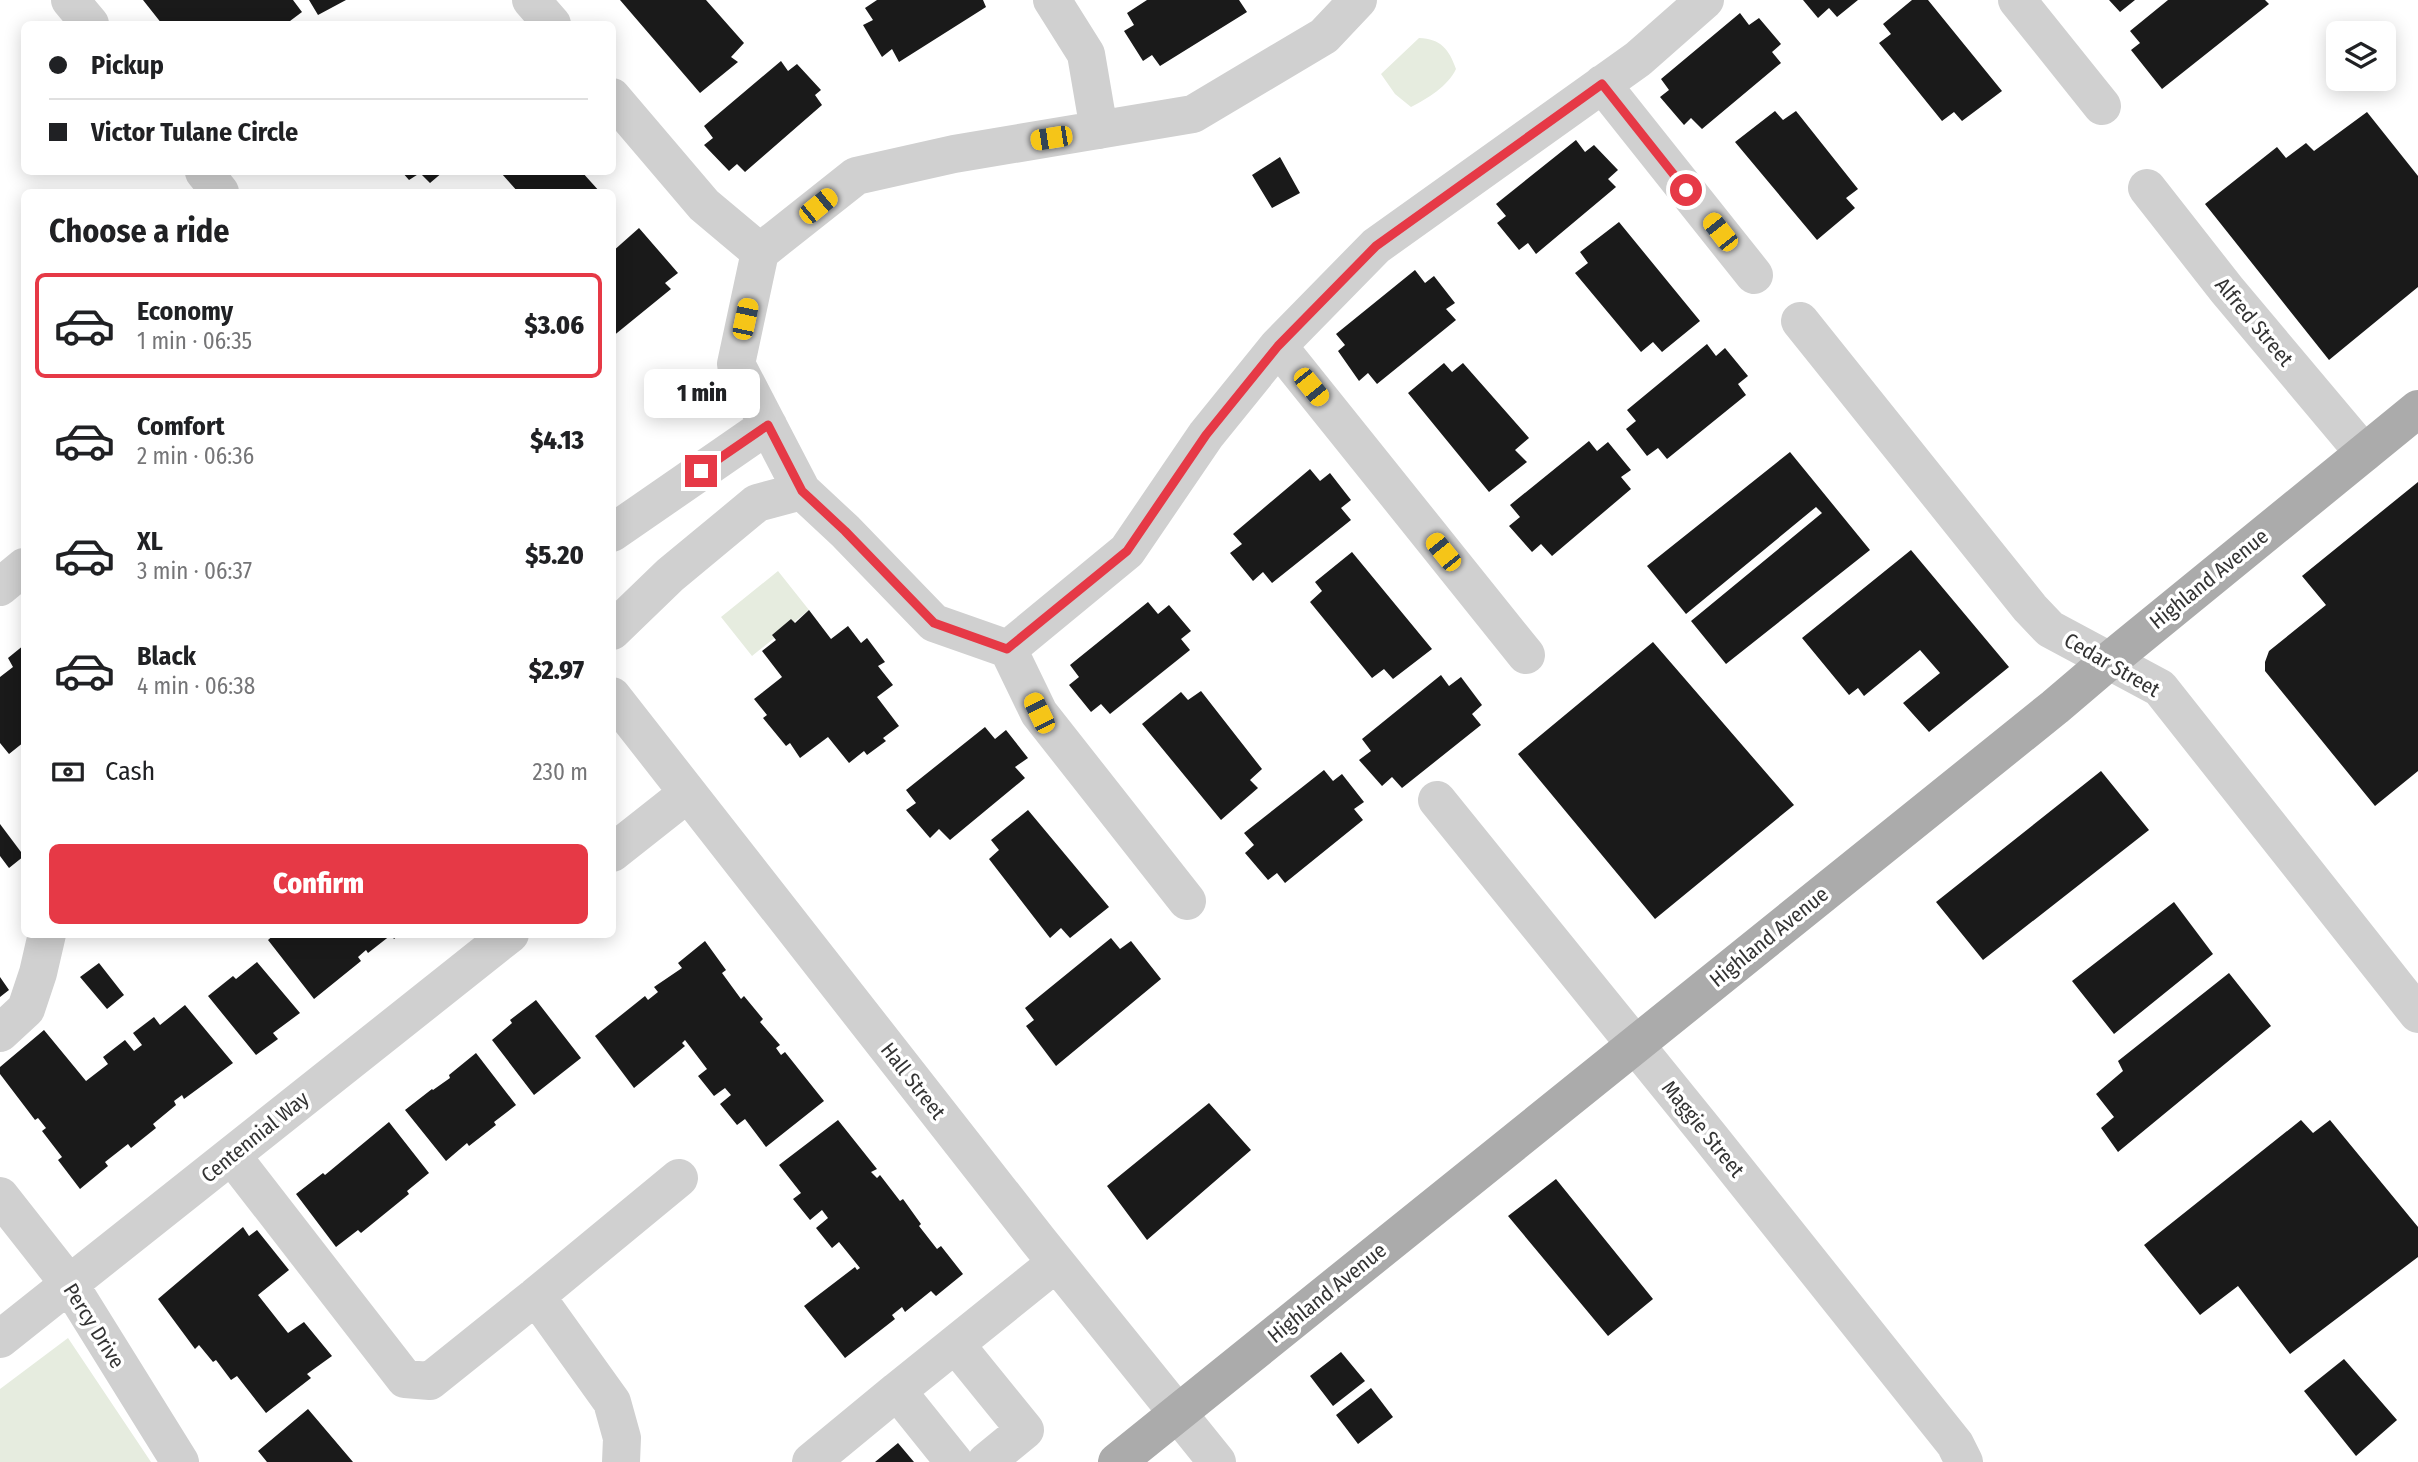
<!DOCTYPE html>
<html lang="en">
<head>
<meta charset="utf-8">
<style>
  body { margin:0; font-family:"Fira Sans Condensed",sans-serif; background:#f2f2f2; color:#202124; height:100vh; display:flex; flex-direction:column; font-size:26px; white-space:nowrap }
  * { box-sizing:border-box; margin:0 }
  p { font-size:23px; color:#757577 }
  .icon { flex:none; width:38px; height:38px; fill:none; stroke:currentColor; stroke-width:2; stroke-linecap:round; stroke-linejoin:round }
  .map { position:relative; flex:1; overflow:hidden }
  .panel { position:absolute; left:21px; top:189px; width:595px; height:749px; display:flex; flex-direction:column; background:#fff; border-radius:10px; box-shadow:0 4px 18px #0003 }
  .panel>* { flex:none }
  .hud { position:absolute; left:21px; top:21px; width:595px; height:154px; border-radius:10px; box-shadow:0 4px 18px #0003; display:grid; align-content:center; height:154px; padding:0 28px; background:#fff }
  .fabs { position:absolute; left:2326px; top:21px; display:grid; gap:14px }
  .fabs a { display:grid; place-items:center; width:70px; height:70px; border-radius:10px; background:#fff; box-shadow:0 4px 18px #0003; font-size:35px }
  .end { position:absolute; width:32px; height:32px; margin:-16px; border:9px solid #e63946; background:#fff; box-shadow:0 0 0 4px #fff }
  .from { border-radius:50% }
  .bubble { position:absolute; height:49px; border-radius:10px; background:#fff; box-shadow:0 4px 18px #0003; font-size:23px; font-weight:800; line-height:49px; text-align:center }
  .car { position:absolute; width:21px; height:42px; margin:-21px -10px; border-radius:9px; box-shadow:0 0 5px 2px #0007; background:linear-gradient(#f5c518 24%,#345 0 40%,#f5c518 0 76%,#345 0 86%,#f5c518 0) }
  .hud b { display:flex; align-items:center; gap:24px; height:66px; font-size:26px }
  .hud b+b { border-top:2px solid #e0e0e0 }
  .hud i { width:18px; height:18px; background:#202124 }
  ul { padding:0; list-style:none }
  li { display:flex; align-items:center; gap:21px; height:105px; margin:0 14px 10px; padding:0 14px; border:4px solid transparent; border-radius:10px }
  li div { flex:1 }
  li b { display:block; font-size:26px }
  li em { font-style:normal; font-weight:800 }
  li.on { border-color:#e63946 }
  li>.icon { width:63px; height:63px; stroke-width:1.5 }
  h2 { padding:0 28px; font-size:32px; line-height:84px }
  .pay { display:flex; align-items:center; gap:18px; height:77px; padding:0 28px; font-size:26px }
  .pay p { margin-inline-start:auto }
  .action { display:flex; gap:14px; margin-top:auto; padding:14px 28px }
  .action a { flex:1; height:80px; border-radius:10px; background:#e63946; color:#fff; font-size:28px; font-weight:800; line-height:80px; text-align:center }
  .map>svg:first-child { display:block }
  .green { fill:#e6ecdf }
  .building { fill:#1a1a1a }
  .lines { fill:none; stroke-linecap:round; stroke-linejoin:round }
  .minor { stroke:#d0d0d0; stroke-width:38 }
  .major { stroke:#ababab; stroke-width:38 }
  .route { stroke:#e63946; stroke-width:9 }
  .labels { text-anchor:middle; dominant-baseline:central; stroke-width:7; stroke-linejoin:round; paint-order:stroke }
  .street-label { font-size:21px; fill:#333; stroke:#fff }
</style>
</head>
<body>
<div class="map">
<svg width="2418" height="1462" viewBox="0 0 2418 1462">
  <rect width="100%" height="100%" fill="#fff"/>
  <!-- green -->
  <path class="green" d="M1419,38C1441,39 1449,49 1456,69C1448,86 1427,99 1411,107L1395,94L1381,74Z
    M778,571L809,610L752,656L721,617Z
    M68,1338L151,1462H0V1389Z"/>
  <!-- building -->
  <path class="building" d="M143,0H293L302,12L286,24H162Z
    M309,0H346L318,15Z
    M620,0H706L744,43L731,57L738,62L700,93Z
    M877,0H983L986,7L899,62L892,49L882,57L863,25L873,20L865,8Z
    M1147,0H1239L1247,12L1160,66L1152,55L1143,61L1124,31L1134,25L1127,13Z
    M1803,0H1858L1837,17L1829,8L1818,18Z
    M1912,0H1928L2002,91L1962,121L1954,112L1942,121L1879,43L1891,34L1883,24Z
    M2109,0H2135L2120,12Z
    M2168,0H2265L2269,4L2162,89L2131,50L2140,43L2130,31Z
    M1740,13L1749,25L1759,18L1781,44L1772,52L1781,63L1702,129L1691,118L1684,125L1660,97L1669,90L1661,79Z
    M781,61L788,71L797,64L821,90L815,95L822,105L745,172L737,164L729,171L704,145L713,138L704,126Z
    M1775,111L1783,120L1796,111L1858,189L1846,198L1855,208L1817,240L1735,142Z
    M2367,112L2418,176V287L2329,360L2205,204L2277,147L2286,158L2306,143L2314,151Z
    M1576,140L1585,152L1594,145L1618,170L1608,179L1616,187L1536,254L1528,243L1519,250L1497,223L1506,216L1496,204Z
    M1280,157L1300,193L1272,208L1252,175Z
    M402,172H443L430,183L420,173L409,180Z
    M505,172H582L600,192H518L502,174Z
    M1619,222L1700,321L1662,352L1653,342L1641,352L1575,273L1588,263L1580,252Z
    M639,228L678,273L665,283L671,289L612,337V252Z
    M1415,270L1425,283L1434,276L1455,303L1446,309L1456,320L1377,384L1368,373L1359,381L1338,351L1345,345L1336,334Z
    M1707,344L1716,356L1725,348L1748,376L1738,384L1746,395L1667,459L1658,448L1647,456L1626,429L1636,421L1627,410Z
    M1444,363L1452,372L1463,363L1529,438L1515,450L1527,462L1489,492L1408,393Z
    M1589,441L1597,451L1608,442L1631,470L1621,477L1631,489L1552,556L1541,544L1532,552L1509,526L1520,517L1510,505Z
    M1790,452L1870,550L1726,664L1691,621L1822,513L1816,507L1686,614L1647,566Z
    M1310,469L1320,481L1330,473L1351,500L1341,508L1351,520L1272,583L1263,572L1253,581L1230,553L1242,544L1233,534Z
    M2418,482V771L2375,806L2265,671V662L2269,651L2326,605L2302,576Z
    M1911,550L2009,667L1929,732L1903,703L1940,673L1920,650L1864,696L1858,688L1849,695L1802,638Z
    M1352,552L1432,649L1393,679L1384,669L1372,678L1310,602L1322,591L1315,582Z
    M1148,602L1158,614L1169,605L1191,631L1181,639L1190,650L1110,714L1101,704L1091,712L1069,685L1079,677L1070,665Z
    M809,610L831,639L848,626L861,643L867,638L885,662L878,666L893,685L877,697L899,726L883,738L886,741L867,755L864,751L849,763L828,737L800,758L790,743L786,746L763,718L767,715L754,699L782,677L762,651L776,640L772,635L791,619L795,623Z
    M1653,642L1794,805L1655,919L1518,754Z
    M24,645V742L9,754L0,743V677L13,667L8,658Z
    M1441,675L1449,686L1461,677L1482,705L1472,714L1481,725L1402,788L1392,777L1382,786L1359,760L1371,751L1362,739Z
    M1201,691L1262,769L1250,780L1258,788L1221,820L1142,724L1181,692L1188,700Z
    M985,727L995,739L1006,730L1028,758L1015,767L1025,778L950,840L939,829L930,838L906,810L916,803L906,790Z
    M1324,770L1333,781L1342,774L1364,802L1354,809L1363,820L1285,883L1277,873L1268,880L1245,853L1254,845L1244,833Z
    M2101,771L2149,830L1983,960L1936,902Z
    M1028,810L1109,907L1070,938L1061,928L1050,938L989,859L999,850L991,840Z
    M0,824L24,856L9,868L0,856Z
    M2174,902L2213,954L2114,1034L2072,981Z
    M275,934H400L394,939L391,935L368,953L366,950L358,957L361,961L314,999L268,940Z
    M1111,938L1120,949L1131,941L1161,979L1056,1066L1026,1026L1034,1020L1025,1008Z
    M705,941L726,970L722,973L741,999L744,996L763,1019L760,1022L780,1045L776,1048L781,1055L785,1052L824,1101L766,1147L745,1119L737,1125L720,1104L731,1095L725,1088L714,1096L698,1076L707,1069L685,1040L682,1043L685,1046L634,1088L595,1036L645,996L648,1000L658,992L654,987L682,968L678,963Z
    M257,962L300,1013L273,1033L278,1039L256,1055L208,996L233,976L236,979Z
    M99,963L124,995L107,1009L80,977Z
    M2229,973L2271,1026L2118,1152L2101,1128L2114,1117L2096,1094L2123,1071L2118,1061Z
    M0,977L9,990L0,997Z
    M536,1000L581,1058L534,1095L492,1040L512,1023L510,1020Z
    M185,1005L233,1063L184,1099L182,1095L174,1101L176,1105L153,1124L156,1128L131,1148L128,1144L105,1162L108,1166L80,1189L58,1160L62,1157L42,1131L46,1128L38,1118L35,1120L0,1074V1067L44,1030L86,1081L108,1064L103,1057L125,1040L134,1051L142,1045L133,1033L154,1017L160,1025Z
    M476,1053L516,1105L494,1122L496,1125L469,1146L467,1143L446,1161L405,1110L432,1089L433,1090L450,1078L449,1075Z
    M1209,1103L1251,1150L1147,1240L1107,1186Z
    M838,1120L877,1169L871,1172L877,1178L880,1175L900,1201L903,1199L921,1224L919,1226L937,1249L941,1246L963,1274L936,1296L931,1291L905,1312L902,1307L892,1315L895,1319L845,1358L804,1306L855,1267L857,1270L860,1268L839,1242L832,1248L816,1228L828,1218L822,1210L810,1220L793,1199L801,1193L779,1165Z
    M2301,1120L2313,1133L2330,1120L2418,1227V1257L2290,1354L2238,1286L2200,1315L2144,1245Z
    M389,1122L429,1173L407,1191L409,1194L361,1233L358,1230L336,1247L296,1194L323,1173L325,1175Z
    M1556,1179L1653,1299L1608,1336L1508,1216Z
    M243,1227L249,1236L257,1230L289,1270L258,1295L288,1333L304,1322L332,1356L307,1374L311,1378L266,1413L237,1376L231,1380L216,1360L213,1362L199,1345L195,1349L158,1299Z
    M1341,1352L1365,1381L1333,1406L1310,1376Z
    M2344,1359L2397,1420L2356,1456L2304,1391Z
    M1371,1388L1393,1417L1358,1444L1336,1415Z
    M308,1409L353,1462H267L258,1451Z
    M898,1443L914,1462H875Z"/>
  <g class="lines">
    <!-- minor -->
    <path class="minor" d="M70,0L90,24
      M531,0L552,24
      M1052,0L1086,54L1099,130
      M1358,0L1324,36L1193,114L954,154L856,176L760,252L736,364L802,491L845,531L934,623L1008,649L1127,551L1206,435L1278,346L1376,246L1638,59L1705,0
      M2017,0L2102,106
      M1602,84L1754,275
      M612,97L704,205L760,252
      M204,172L220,192
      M2147,188L2227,290L2364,453
      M1800,321L2030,608L2050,629L2160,688L2418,1014
      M1278,346L1526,655
      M612,533L768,425
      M0,587L24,567
      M612,631L670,575L757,503L802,491
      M1008,649L1039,713L1187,901
      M612,696L1038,1240L1217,1462
      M1437,800L1710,1137L1955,1444L1964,1462
      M612,853L688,793
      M0,1033L26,1009L38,973L47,934
      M232,1156L405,1379L430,1381L536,1296L612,1402L622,1438L621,1462
      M0,1196L70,1285L180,1462
      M536,1296L679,1178
      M0,1339L510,934
      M956,1345L1025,1430L986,1462
      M811,1462L897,1391
      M954,1462L897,1391L1056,1263"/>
    <!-- major -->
    <path class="major" d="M1117,1462L2055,707L2109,661L2418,409"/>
  </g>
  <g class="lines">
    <!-- route -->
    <path class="route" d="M701,471L768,425L802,491L845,531L934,623L1007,649L1127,551L1206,435L1278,346L1376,246L1602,84L1686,190"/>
  </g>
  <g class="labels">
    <!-- street labels -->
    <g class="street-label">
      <text transform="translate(2254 322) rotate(50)">Alfred Street</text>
      <text transform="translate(2209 579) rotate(-39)">Highland Avenue</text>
      <text transform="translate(2112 665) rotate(30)">Cedar Street</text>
      <text transform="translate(1769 937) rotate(-39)">Highland Avenue</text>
      <text transform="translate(913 1081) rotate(52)">Hall Street</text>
      <text transform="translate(1703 1129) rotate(51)">Maggie Street</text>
      <text transform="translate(255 1137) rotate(-39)">Centennial Way</text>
      <text transform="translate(1327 1293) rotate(-39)">Highland Avenue</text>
      <text transform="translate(94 1326) rotate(58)">Percy Drive</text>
    </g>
  </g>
</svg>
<div class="fabs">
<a><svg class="icon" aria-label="layers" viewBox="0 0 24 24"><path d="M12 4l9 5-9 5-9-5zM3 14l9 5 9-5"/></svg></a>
</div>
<i class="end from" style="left:1686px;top:190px"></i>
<i class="end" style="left:701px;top:471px"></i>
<div class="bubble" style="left:644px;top:369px;width:116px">1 min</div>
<i class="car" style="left:1051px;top:138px;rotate:261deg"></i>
<i class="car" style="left:818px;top:206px;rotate:51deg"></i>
<i class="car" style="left:1720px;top:232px;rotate:322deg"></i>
<i class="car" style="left:745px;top:319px;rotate:12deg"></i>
<i class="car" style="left:1311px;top:387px;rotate:141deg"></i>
<i class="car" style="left:1443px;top:552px;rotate:321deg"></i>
<i class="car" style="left:1039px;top:713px;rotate:334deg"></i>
<div class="hud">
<b><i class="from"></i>Pickup</b>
<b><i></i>Victor Tulane Circle</b>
</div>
<section class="panel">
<h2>Choose a ride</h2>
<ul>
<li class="on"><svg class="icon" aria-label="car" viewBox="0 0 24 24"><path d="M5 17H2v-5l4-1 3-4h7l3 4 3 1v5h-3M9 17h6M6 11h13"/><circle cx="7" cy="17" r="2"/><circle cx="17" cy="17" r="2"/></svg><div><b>Economy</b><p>1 min · 06:35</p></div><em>$3.06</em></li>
<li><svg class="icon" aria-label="car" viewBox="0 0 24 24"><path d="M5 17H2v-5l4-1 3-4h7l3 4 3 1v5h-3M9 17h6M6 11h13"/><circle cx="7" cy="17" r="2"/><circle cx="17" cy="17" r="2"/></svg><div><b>Comfort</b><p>2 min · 06:36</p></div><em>$4.13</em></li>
<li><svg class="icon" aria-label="car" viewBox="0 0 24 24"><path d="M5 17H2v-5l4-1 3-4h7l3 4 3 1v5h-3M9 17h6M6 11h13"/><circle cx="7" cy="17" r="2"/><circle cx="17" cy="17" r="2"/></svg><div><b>XL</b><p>3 min · 06:37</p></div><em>$5.20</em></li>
<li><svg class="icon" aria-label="car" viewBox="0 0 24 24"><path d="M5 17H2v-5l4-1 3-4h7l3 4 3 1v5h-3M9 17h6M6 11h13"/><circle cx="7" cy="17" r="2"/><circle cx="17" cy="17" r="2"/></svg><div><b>Black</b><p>4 min · 06:38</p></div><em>$2.97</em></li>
</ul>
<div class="pay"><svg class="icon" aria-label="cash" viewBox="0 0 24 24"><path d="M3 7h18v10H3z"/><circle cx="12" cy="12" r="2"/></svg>Cash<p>230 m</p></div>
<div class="action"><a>Confirm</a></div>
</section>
</div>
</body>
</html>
